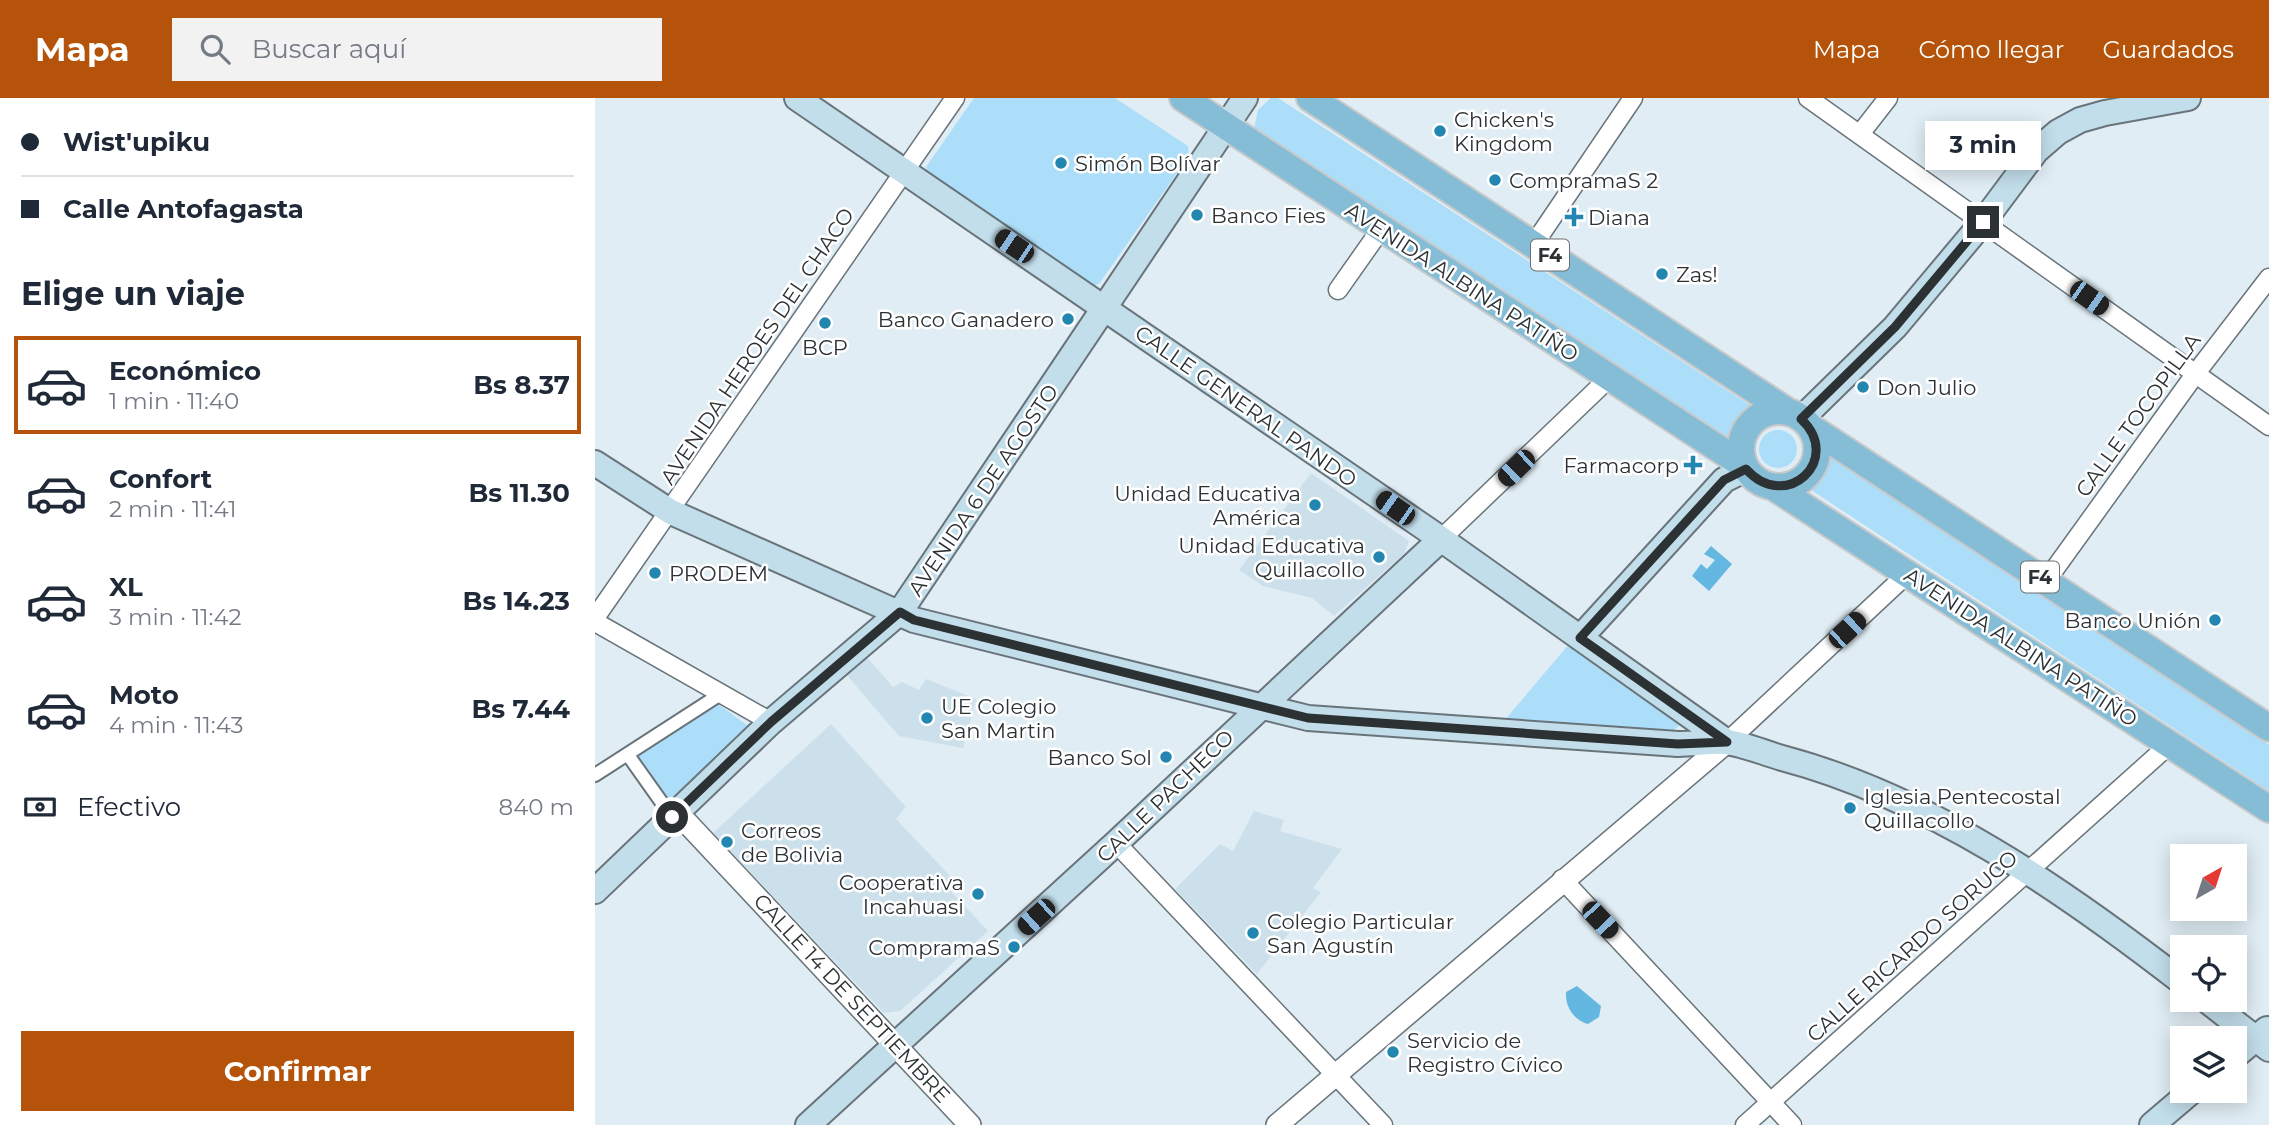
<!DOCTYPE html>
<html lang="es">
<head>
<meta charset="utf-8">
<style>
  body { margin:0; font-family:Montserrat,sans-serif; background:#f2f2f3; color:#1f2937; height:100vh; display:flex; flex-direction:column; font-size:26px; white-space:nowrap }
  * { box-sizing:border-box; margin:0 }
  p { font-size:23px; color:#747a83 }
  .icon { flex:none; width:38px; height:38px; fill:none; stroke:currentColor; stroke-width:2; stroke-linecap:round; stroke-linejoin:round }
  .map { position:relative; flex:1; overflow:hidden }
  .side { display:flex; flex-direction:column; background:#fff; width:595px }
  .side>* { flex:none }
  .top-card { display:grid; align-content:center; height:154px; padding:0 21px; background:#fff }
  .needle { width:46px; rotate:39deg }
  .buttons { position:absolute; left:1575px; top:746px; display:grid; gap:14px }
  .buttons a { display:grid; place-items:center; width:77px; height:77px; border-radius:0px; background:#fff; box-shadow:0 4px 18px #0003; font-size:35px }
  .end { position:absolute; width:32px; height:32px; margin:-16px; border:9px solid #2c3134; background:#fff; box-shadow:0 0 0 4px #fff }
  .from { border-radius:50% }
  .bubble { position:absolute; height:49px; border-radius:0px; background:#fff; box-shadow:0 4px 18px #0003; font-size:23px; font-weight:700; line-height:49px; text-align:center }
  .car { position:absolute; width:21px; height:42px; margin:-21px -10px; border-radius:9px; box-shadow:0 0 5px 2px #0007; background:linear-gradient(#222 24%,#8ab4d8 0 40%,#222 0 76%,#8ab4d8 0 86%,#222 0) }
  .top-card b { display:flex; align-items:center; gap:24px; height:66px; font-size:26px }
  .top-card b+b { border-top:2px solid #e0e1e3 }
  .top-card i { width:18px; height:18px; background:#1f2937 }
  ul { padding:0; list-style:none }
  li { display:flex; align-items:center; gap:21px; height:98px; margin:0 14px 10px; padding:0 7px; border:4px solid transparent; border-radius:0px }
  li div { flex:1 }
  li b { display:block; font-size:26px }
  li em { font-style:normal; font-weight:700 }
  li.active { border-color:#b45309 }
  li>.icon { width:63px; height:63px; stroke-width:1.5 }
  h2 { padding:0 21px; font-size:32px; line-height:84px }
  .pay { display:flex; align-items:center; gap:18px; height:77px; padding:0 21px; font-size:26px }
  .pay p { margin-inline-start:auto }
  .primary-button { display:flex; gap:14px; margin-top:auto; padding:14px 21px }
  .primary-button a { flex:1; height:80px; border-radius:0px; background:#b45309; color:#fff; font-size:28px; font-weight:700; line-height:80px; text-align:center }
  header { display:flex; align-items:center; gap:42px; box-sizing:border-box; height:98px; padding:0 35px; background:#b45309; color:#fff }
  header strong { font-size:33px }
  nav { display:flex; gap:38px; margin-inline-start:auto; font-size:24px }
  .search { width:490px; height:63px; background:#f2f2f3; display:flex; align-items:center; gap:18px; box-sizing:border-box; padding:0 24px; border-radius:0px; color:#747a83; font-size:26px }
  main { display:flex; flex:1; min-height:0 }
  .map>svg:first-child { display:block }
  .built { fill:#cce0eb }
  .green { fill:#addef9 }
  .water { fill:#63b7e0 }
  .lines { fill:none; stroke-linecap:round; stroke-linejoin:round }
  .pedestrian-casing { stroke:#69747a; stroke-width:16 }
  .minor-casing { stroke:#69747a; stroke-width:21 }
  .tertiary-casing { stroke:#69747a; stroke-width:24 }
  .secondary-casing { stroke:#69747a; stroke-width:28 }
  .primary-casing { stroke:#c8c9ca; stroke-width:30 }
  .pedestrian { stroke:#fff; stroke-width:12 }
  .minor { stroke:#fff; stroke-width:18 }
  .tertiary { stroke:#fff; stroke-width:21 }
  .secondary { stroke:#c2deeb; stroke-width:24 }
  .primary { stroke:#86bdd6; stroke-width:26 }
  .route { stroke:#2c3134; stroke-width:9 }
  .poi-dot { fill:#2286b0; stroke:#fff; stroke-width:2.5 }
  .labels { text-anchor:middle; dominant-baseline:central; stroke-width:5; stroke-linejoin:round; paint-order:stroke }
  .shield { fill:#fff; stroke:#6b6f71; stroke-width:2 }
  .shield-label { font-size:19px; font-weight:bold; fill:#2c3134 }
  .poi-label { font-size:21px; fill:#2c3134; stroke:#fff; text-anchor:start }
  .street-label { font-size:21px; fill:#2c3134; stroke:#fff }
</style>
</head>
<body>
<header>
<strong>Mapa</strong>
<div class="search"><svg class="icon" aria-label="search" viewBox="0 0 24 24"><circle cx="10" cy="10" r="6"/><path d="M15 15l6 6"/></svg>Buscar aquí</div>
<nav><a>Mapa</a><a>Cómo llegar</a><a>Guardados</a></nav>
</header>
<main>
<section class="side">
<div class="top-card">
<b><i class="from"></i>Wist'upiku</b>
<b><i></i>Calle Antofagasta</b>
</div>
<h2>Elige un viaje</h2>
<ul>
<li class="active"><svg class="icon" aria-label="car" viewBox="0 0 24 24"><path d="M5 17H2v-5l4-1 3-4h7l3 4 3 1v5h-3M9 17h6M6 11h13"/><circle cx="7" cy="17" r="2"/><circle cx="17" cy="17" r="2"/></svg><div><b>Económico</b><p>1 min · 11:40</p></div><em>Bs 8.37</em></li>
<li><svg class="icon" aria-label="car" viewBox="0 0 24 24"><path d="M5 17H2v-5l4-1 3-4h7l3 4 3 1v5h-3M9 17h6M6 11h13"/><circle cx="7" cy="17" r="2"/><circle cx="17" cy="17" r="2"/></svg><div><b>Confort</b><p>2 min · 11:41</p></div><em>Bs 11.30</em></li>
<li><svg class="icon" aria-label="car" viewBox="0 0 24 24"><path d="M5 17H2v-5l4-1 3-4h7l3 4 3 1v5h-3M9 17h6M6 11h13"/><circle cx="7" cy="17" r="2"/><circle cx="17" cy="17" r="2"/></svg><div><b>XL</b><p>3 min · 11:42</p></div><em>Bs 14.23</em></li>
<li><svg class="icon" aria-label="car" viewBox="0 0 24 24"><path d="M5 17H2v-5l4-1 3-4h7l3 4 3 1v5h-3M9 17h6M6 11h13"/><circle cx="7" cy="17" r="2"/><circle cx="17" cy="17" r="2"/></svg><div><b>Moto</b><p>4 min · 11:43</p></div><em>Bs 7.44</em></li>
</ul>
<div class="pay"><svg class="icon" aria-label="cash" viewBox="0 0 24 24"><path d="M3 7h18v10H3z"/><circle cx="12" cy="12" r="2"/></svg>Efectivo<p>840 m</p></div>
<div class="primary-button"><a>Confirmar</a></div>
</section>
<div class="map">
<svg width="1674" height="1027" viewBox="0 0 1674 1027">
  <rect width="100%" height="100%" fill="#e0edf4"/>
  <!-- built -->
  <path class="built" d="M716,375L814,443L809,456L739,518L717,500L668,488L644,472Z
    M270,557L298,589L307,584L324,592L331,581L381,601L368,650L304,638L251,576Z
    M236,626L311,709L301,721L359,782L352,789L393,833L305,913L289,915L118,735Z
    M659,713L689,722L685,733L747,751L718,790L726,794L662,876L580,791L625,746L638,753Z"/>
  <!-- green -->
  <path class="green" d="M379,0H520L593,48L594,58L504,186L493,190L334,79L331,69Z
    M676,0H683L1156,308L1134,342L659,31L663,12Z
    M1164 351a19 19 0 1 1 38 0a19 19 0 1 1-38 0Z
    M1235,358L1674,647V693L1213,390Z
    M975,545L1079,618L1084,628L1076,634L909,623Z
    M123,606L156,630L73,708L38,660Z"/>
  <!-- water -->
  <path class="water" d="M1116,448L1137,466L1114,493L1097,478L1106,466L1112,471L1120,462L1109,456Z
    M982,888L1006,908L1004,919L993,926C978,922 970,908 971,894Z"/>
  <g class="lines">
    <defs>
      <path id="pedestrian" d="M33,657L77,719
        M0,677L124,597"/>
      <path id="minor" d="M1213,0L1674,328
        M1265,36L1293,0
        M939,146L1038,0
        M743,192L786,131
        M846,441L1014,280
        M1451,483L1601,275L1674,180
        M0,520L360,0
        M0,524L176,624
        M1132,644L1312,476
        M521,745L788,1027
        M967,781L1197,1027
        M1150,1027L1575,646"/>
      <path id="tertiary" d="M81,713L375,1027
        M682,1027L1132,644"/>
      <path id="secondary" d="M202,0L846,441L1132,644
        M1206,321L1300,229L1388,124L1441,53L1463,34L1485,22L1510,15L1593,0
        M0,365L76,414L319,522L713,620L1083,646C1099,646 1116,643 1131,644C1149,646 1169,655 1187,660C1334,699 1467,791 1587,884
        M985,540L1129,382L1151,371
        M0,793L176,624L305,514L650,0
        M1610,901L1674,951
        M1640,958L1672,931
        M213,1027L521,745L846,441
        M1557,1027L1598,992"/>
      <path id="primary" d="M588,0L1147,366
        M715,0L1195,315
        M1146 351a38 38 0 1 1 76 0a38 38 0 1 1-76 0Z
        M1215,329L1674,630
        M1177,388L1674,711"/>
    </defs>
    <!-- pedestrian casing -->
    <use href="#pedestrian" class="pedestrian-casing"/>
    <!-- minor casing -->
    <use href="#minor" class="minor-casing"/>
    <!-- tertiary casing -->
    <use href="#tertiary" class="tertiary-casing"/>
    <!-- secondary casing -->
    <use href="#secondary" class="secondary-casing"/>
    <!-- primary casing -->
    <use href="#primary" class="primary-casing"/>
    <!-- pedestrian -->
    <use href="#pedestrian" class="pedestrian"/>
    <!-- minor -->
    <use href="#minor" class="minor"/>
    <!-- tertiary -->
    <use href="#tertiary" class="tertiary"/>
    <!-- secondary -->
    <use href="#secondary" class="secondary"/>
    <!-- primary -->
    <use href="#primary" class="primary"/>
  </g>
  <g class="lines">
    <!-- route -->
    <path class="route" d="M77,719L176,624L305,514L319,522L713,620L1083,646L1132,644L985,540L1129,382L1151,371C1191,416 1249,361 1206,321L1300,229L1388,124"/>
  </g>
  <!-- markers -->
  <g class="poi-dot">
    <circle cx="845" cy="33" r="7"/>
    <circle cx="466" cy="65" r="7"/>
    <circle cx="900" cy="82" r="7"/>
    <circle cx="602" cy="117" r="7"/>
    <path d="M975.5 108.5h7v7h7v7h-7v7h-7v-7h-7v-7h7z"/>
    <circle cx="1067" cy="176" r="7"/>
    <circle cx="473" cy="221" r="7"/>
    <circle cx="230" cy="225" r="7"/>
    <circle cx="1268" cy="289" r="7"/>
    <path d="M1094.5 356.5h7v7h7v7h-7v7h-7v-7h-7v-7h7z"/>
    <circle cx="720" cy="407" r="7"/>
    <circle cx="784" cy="459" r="7"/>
    <circle cx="60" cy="475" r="7"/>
    <circle cx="1620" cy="522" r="7"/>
    <circle cx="332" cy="620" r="7"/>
    <circle cx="571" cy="659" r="7"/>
    <circle cx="1255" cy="710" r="7"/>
    <circle cx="132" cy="744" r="7"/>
    <circle cx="383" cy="796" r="7"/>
    <circle cx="658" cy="835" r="7"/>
    <circle cx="419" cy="849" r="7"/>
    <circle cx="798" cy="954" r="7"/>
  </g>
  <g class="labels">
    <!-- shield labels -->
    <g class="shield">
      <rect x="936" y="141.5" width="38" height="31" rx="5"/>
      <rect x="1426" y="463.5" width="38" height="31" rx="5"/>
    </g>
    <g class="shield-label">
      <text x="955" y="157">F4</text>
      <text x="1445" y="479">F4</text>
    </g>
    <!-- poi labels -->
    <g class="poi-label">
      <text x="859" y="21">Chicken's<tspan x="859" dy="24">Kingdom</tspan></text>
      <text x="480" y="65">Simón Bolívar</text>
      <text x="914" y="82">CompramaS 2</text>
      <text x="616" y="117">Banco Fies</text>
      <text x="993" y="119">Diana</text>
      <text x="1081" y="176">Zas!</text>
      <text x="459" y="221" text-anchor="end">Banco Ganadero</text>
      <text x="230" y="249" text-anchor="middle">BCP</text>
      <text x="1282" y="289">Don Julio</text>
      <text x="1084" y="367" text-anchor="end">Farmacorp</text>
      <text x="706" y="395" text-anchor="end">Unidad Educativa<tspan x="706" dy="24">América</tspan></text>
      <text x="770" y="447" text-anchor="end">Unidad Educativa<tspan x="770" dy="24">Quillacollo</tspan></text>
      <text x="74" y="475">PRODEM</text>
      <text x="1606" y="522" text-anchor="end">Banco Unión</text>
      <text x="346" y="608">UE Colegio<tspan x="346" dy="24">San Martin</tspan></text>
      <text x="557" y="659" text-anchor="end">Banco Sol</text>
      <text x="1269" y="698">Iglesia Pentecostal<tspan x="1269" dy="24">Quillacollo</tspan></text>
      <text x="146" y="732">Correos<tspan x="146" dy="24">de Bolivia</tspan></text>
      <text x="369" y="784" text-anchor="end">Cooperativa<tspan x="369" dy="24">Incahuasi</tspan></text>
      <text x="672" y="823">Colegio Particular<tspan x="672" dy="24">San Agustín</tspan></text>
      <text x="405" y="849" text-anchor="end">CompramaS</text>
      <text x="812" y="942">Servicio de<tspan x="812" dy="24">Registro Cívico</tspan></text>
    </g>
    <!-- street labels -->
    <g class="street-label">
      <text transform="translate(867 184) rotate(33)">AVENIDA ALBINA PATIÑO</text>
      <text transform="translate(162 248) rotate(-56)">AVENIDA HEROES DEL CHACO</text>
      <text transform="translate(651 308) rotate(35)">CALLE GENERAL PANDO</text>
      <text transform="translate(1543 317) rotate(-54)">CALLE TOCOPILLA</text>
      <text transform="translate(388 392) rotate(-56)">AVENIDA 6 DE AGOSTO</text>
      <text transform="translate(1426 549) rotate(33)">AVENIDA ALBINA PATIÑO</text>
      <text transform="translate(570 698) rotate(-44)">CALLE PACHECO</text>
      <text transform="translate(1317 848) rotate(-42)">CALLE RICARDO SORUCO</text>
      <text transform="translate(257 900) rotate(47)">CALLE 14 DE SEPTIEMBRE</text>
    </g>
  </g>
</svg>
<div class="buttons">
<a><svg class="needle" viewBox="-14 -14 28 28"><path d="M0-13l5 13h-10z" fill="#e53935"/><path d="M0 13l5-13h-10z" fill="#747a83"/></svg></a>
<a><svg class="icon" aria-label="locate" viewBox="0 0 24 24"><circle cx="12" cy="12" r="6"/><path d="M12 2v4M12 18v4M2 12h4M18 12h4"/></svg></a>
<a><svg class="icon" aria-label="layers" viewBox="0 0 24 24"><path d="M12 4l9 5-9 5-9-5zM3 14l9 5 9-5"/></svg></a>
</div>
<i class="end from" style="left:77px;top:719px"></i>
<i class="end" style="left:1388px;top:124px"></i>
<div class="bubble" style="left:1330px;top:23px;width:116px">3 min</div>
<i class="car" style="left:419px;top:148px;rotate:304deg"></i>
<i class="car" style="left:1494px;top:200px;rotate:125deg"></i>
<i class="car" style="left:921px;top:370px;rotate:226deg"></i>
<i class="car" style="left:800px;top:410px;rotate:305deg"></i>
<i class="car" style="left:1252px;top:532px;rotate:47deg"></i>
<i class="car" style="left:441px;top:819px;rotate:228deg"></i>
<i class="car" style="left:1005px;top:822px;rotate:137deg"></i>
</div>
</main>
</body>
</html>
